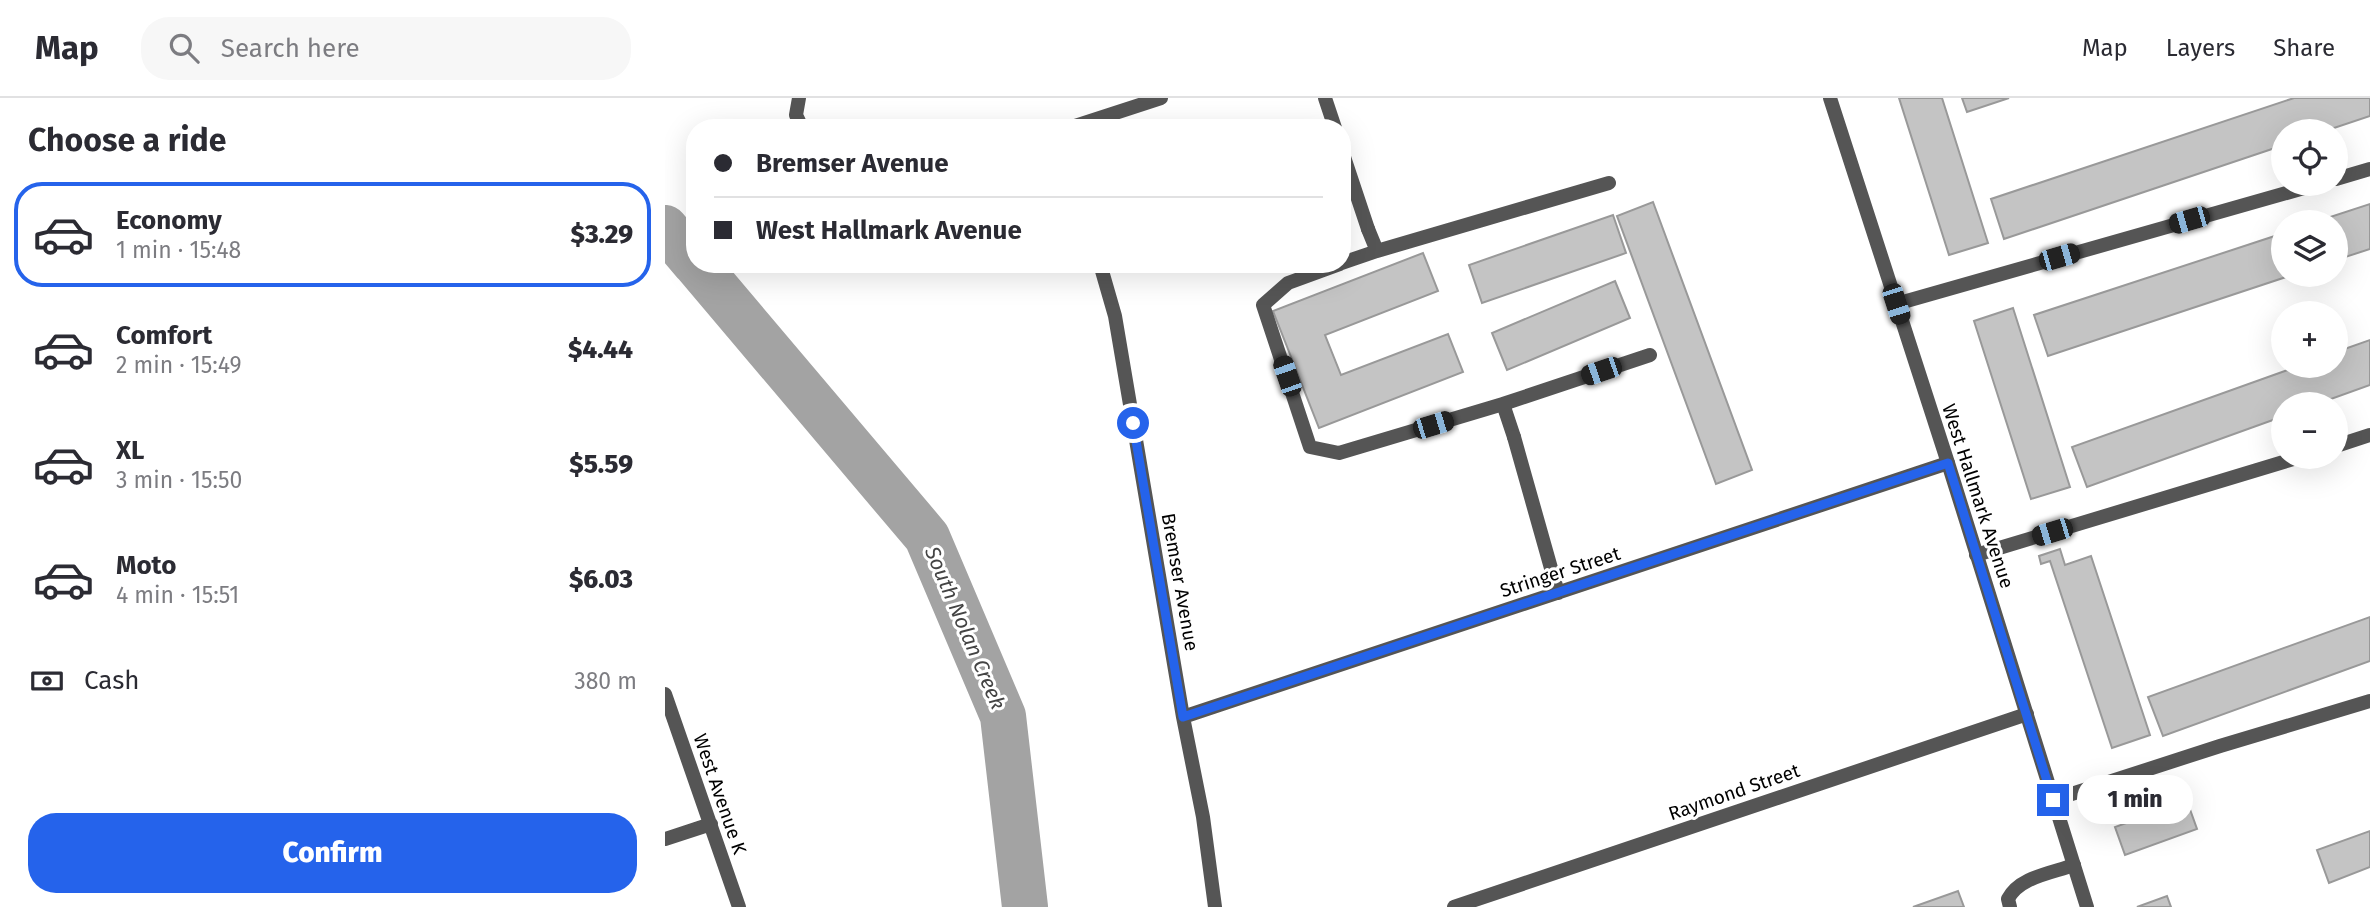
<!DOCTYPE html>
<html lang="en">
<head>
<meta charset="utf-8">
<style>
  body { margin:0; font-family:"Fira Sans",sans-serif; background:#f7f7f7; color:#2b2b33; height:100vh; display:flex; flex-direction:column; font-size:26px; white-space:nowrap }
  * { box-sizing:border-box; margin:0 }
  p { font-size:23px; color:#7c7c81 }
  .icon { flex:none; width:38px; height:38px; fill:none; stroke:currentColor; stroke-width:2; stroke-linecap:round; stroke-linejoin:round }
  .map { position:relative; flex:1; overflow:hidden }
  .side { display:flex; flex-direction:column; background:#fff; width:665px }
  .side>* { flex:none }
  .banner { position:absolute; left:21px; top:21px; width:665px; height:154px; border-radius:28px; box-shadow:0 7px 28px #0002; display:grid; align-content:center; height:154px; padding:0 28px; background:#fff }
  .controls { position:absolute; left:1606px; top:21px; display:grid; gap:14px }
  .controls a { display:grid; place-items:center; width:77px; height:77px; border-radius:50%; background:#fff; box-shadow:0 7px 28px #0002; font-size:35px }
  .end { position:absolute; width:32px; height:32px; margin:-16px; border:9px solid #2563eb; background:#fff; box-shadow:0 0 0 4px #fff }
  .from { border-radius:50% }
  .bubble { position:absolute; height:49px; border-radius:24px; background:#fff; box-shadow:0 7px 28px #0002; font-size:23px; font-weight:800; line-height:49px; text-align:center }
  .car { position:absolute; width:21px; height:42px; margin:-21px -10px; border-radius:9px; box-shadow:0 0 5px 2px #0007; background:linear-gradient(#222 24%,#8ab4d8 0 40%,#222 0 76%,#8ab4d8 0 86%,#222 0) }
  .banner b { display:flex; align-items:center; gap:24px; height:66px; font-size:26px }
  .banner b+b { border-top:2px solid #e1e1e2 }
  .banner i { width:18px; height:18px; background:#2b2b33 }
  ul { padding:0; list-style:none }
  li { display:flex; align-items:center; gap:21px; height:105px; margin:0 14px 10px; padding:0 14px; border:4px solid transparent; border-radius:28px }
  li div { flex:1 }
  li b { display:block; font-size:26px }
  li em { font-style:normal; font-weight:800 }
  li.current { border-color:#2563eb }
  li>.icon { width:63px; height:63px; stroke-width:1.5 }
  h2 { padding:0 28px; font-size:32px; line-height:84px }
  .pay { display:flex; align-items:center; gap:18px; height:77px; padding:0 28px; font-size:26px }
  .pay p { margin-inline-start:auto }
  .primary-button { display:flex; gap:14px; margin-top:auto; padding:14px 28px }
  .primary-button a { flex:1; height:80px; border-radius:28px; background:#2563eb; color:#fff; font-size:28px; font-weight:800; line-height:80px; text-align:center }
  header { display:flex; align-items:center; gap:42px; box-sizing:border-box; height:98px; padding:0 35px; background:#fff; border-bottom:2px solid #e1e1e2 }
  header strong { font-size:33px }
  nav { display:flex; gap:38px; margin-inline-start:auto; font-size:24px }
  .search { width:490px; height:63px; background:#f7f7f7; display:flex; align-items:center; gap:18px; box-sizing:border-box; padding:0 24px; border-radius:28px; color:#7c7c81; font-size:26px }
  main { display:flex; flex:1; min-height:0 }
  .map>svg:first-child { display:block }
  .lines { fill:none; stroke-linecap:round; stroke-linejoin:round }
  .river { stroke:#a3a3a3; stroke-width:46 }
  .building { fill:#c4c4c4; stroke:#999; stroke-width:2 }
  .service { stroke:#555; stroke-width:14 }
  .minor { stroke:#555; stroke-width:14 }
  .tertiary { stroke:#555; stroke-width:14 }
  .route { stroke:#2563eb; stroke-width:9 }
  .labels { text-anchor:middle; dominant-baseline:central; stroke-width:6; stroke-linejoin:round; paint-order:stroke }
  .street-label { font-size:19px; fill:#000; stroke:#fff }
  .water-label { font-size:21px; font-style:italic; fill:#444; stroke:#fff }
</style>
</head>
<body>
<header>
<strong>Map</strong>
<div class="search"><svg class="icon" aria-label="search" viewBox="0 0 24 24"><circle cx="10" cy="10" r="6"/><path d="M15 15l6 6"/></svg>Search here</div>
<nav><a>Map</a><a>Layers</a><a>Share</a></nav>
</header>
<main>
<section class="side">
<h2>Choose a ride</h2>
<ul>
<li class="current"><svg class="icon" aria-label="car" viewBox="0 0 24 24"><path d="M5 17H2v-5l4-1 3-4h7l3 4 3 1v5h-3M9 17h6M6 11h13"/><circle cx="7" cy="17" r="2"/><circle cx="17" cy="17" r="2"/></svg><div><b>Economy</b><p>1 min · 15:48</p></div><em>$3.29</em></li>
<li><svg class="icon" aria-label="car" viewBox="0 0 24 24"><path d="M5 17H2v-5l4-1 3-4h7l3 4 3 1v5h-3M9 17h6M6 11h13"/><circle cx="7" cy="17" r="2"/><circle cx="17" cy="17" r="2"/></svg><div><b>Comfort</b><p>2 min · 15:49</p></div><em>$4.44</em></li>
<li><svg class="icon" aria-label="car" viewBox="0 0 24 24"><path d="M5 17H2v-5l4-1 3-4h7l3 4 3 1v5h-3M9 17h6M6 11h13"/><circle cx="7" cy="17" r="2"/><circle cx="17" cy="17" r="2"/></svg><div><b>XL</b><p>3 min · 15:50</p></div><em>$5.59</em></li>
<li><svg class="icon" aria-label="car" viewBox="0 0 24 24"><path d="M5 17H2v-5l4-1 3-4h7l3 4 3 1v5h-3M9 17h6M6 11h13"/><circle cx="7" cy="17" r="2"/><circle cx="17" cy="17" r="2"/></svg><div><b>Moto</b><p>4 min · 15:51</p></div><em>$6.03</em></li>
</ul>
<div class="pay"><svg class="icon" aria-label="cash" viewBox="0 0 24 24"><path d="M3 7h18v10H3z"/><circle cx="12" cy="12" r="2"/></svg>Cash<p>380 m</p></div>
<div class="primary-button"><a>Confirm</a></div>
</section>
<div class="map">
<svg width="1705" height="809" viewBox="0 0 1705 809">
  <rect width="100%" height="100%" fill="#fff"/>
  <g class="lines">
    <!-- river -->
    <path class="river" d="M0,130L30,165
      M31,166L262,439L338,618L360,809"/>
  </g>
  <!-- building -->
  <path class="building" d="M1234,0H1277L1323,145L1284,157Z
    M1297,0H1344L1302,14Z
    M1629,0H1705V18L1660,33H1619V47L1339,141L1326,101Z
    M988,104L1087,372L1051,386L952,118Z
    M1705,106V151L1671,162V124H1650Z
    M948,117L961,155L817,205L804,167Z
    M1619,135V177H1627L1383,258L1369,217Z
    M758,155L773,193L660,237L676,277L783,236L798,274L654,330L608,213Z
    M950,183L965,220L842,272L827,235Z
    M1348,210L1405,389L1366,401L1309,223Z
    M1705,242V287L1652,306H1619V318L1422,389L1407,349L1634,268H1671V254Z
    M1395,451L1400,467L1426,458L1485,637L1447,650L1385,463L1376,466L1374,458Z
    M1705,519V563L1498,638L1483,599Z
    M1522,703L1532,731L1460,757L1450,729Z
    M1705,733V769L1664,785L1652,752Z
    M1293,793L1299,809H1248Z
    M1502,798L1506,809H1472Z"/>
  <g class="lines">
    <!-- service -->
    <path class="service" d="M1671,81L1705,71
      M712,153L944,85
      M677,165L712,153L703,131
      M675,166L623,185L598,207L645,349L674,355L838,306L849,339
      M1231,206L1653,86
      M838,306L985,257
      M1671,348L1705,337
      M1311,457L1635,359
      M1388,702L1555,648L1705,603
      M1345,809L1343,801C1354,779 1387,775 1409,767"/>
    <!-- minor -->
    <path class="minor" d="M134,0L131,17L137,30
      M660,0L670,30
      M404,30L496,0
      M677,53L703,131
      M435,166L450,218L518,619L538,719L550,809
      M849,339L893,495
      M0,596L74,809
      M518,619L1283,365
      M0,741L46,726
      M789,809L1362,616"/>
    <!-- tertiary -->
    <path class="tertiary" d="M1165,0L1283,365L1422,809"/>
  </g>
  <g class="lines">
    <!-- route -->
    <path class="route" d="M468,325L518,619L1283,365L1388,702"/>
  </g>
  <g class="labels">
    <!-- street labels -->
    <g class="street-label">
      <text transform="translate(1313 398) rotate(72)">West Hallmark Avenue</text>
      <text transform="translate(895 474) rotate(-18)">Stringer Street</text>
      <text transform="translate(515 484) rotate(80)">Bremser Avenue</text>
      <text transform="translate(1069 694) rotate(-19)">Raymond Street</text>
      <text transform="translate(55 696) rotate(71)">West Avenue K</text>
    </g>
    <!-- water labels -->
    <g class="water-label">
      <text transform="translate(300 530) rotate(67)">South Nolan Creek</text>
    </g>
  </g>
</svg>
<div class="controls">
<a><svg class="icon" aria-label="locate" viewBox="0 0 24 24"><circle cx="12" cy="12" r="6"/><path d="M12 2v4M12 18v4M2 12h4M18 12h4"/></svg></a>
<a><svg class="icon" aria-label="layers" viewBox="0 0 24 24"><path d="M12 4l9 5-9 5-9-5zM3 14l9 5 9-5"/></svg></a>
<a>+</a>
<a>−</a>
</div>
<i class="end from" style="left:468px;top:325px"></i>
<i class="end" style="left:1388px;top:702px"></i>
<div class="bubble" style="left:1412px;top:677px;width:116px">1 min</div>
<i class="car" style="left:1524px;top:122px;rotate:254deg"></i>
<i class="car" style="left:1394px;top:159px;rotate:74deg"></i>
<i class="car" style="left:1231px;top:206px;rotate:162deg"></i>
<i class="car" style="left:936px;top:273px;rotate:251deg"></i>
<i class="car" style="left:622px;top:278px;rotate:341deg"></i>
<i class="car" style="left:768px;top:327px;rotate:73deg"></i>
<i class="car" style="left:1387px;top:434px;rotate:253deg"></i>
<div class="banner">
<b><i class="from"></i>Bremser Avenue</b>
<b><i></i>West Hallmark Avenue</b>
</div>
</div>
</main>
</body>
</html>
